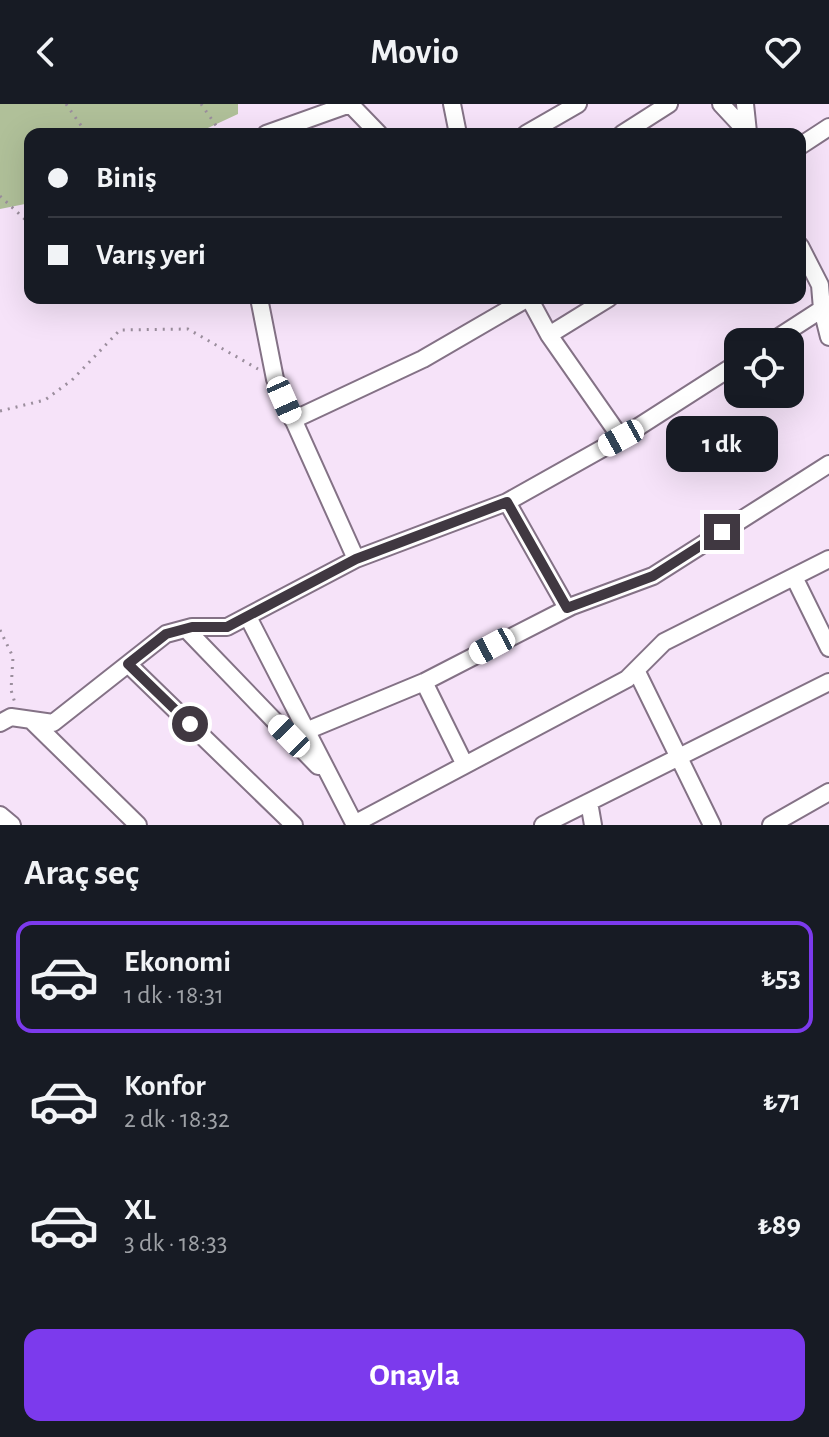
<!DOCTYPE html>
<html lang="tr">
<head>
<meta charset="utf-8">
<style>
  body { margin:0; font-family:"Alegreya Sans",sans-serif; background:#20242c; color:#f1f3f6; height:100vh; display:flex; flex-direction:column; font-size:30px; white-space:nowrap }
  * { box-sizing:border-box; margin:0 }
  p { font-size:26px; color:#9ea1a6 }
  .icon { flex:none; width:44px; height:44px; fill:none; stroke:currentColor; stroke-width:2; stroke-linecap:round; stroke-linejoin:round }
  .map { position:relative; height:721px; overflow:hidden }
  .sheet { display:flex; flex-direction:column; background:#171b24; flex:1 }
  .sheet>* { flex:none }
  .guide { position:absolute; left:24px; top:24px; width:782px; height:176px; border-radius:16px; box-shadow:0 8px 32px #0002; display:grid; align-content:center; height:176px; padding:0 24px; background:#171b24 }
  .tools { position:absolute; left:724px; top:224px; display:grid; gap:16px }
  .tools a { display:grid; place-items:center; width:80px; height:80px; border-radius:16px; background:#171b24; box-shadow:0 8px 32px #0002; font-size:40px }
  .end { position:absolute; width:36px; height:36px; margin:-18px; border:10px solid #403841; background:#fff; box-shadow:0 0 0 4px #fff }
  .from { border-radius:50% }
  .bubble { position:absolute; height:56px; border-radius:16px; background:#171b24; box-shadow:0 8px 32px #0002; font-size:26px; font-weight:700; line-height:56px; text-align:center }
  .car { position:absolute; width:24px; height:48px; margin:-24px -12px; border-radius:10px; box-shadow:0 0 6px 2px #0007; background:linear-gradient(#fff 24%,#345 0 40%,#fff 0 76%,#345 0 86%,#fff 0) }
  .guide b { display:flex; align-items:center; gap:28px; height:76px; font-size:30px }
  .guide b+b { border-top:2px solid #363941 }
  .guide i { width:20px; height:20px; background:#f1f3f6 }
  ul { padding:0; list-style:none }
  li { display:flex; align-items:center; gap:24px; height:112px; margin:0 16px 12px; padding:0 8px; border:4px solid transparent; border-radius:16px }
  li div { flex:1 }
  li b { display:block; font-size:30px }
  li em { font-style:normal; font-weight:700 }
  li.current { border-color:#7c3aed }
  li>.icon { width:72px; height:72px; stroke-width:1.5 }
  h2 { padding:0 24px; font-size:36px; line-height:96px }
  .cta { display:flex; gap:16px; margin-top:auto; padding:16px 24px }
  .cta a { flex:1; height:92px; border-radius:16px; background:#7c3aed; color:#fff; font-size:32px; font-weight:700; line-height:92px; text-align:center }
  header { display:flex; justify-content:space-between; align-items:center; height:104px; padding:0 24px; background:#171b24; font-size:36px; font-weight:700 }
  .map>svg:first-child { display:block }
  .forest { fill:#b0c099 }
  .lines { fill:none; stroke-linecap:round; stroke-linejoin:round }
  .street-casing { stroke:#847286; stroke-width:20 }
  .path { stroke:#9b8e9d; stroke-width:3; stroke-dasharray:2 6; stroke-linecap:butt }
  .street { stroke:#fff; stroke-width:16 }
  .route { stroke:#403841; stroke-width:10 }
</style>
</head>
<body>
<header><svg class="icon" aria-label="back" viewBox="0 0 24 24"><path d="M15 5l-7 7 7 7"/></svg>Movio<svg class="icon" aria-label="heart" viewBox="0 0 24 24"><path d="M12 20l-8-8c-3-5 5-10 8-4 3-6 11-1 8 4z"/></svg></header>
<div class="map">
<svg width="829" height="721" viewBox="0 0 829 721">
  <rect width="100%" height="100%" fill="#f6e3f9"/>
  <!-- forest -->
  <path class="forest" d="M0,0H238V10L195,30H30V99L0,105Z"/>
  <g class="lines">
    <defs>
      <path id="street" d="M452,0L458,30
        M721,0L748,29L746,30
        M745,0L748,28
        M266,30L350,0L379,30
        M526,30L578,0
        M622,30L669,0
        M800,42L829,23
        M800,142L820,181L822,205L829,233
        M259,194L275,275L356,455
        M529,194L549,231L621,334
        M549,231L609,194
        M771,238L822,205H829
        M293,316L423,255L528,194
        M507,398L567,504
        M794,473L829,544
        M248,513L355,721
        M186,525L318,662
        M128,560L294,721
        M636,566L712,721
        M424,578L465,661
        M32,617L138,721
        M0,619L11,613L53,619L166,530L192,523H227L356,455L507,398L621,334L738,259
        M306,627L424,578L572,502L653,472L829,360
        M589,698L593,721
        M0,711L12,721
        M354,720L627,575L664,538L829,455
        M543,721L829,578
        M771,721L829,688"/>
    </defs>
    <!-- street casing -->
    <use href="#street" class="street-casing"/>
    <!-- path -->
    <path class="path" d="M66,0L87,30
      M201,0L222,30
      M0,92L30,120
      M0,307L45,296L72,276L120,226L188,225L258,265
      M0,526L13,553L11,586L15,599"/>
    <!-- street -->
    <use href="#street" class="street"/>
  </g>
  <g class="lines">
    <!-- route -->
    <path class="route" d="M190,620L128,560L166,530L192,523H227L356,455L507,398L567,504L653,472L722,428"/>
  </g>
</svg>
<div class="tools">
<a><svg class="icon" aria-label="locate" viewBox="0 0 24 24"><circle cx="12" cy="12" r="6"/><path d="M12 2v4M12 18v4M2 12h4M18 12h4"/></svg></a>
</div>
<i class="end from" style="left:190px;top:620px"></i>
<i class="end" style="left:722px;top:428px"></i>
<div class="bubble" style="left:666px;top:312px;width:112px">1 dk</div>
<i class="car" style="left:284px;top:296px;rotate:156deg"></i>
<i class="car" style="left:621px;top:334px;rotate:241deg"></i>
<i class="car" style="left:492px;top:542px;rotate:242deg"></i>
<i class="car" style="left:289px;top:632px;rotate:316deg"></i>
<div class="guide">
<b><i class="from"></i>Biniş</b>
<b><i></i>Varış yeri</b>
</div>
</div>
<section class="sheet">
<h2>Araç seç</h2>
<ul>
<li class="current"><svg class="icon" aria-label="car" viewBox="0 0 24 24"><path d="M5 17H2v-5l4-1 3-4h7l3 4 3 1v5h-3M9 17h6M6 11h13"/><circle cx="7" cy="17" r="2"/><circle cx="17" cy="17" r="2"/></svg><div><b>Ekonomi</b><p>1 dk · 18:31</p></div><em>₺53</em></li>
<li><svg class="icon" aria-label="car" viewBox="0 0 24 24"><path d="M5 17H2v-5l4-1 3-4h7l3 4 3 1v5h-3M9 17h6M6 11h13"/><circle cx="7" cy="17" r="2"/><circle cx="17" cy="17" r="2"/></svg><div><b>Konfor</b><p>2 dk · 18:32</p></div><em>₺71</em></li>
<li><svg class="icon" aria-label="car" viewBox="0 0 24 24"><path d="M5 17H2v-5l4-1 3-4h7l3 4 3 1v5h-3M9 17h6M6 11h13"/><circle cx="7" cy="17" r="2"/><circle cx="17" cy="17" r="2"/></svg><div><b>XL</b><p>3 dk · 18:33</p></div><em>₺89</em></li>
</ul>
<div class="cta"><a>Onayla</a></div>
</section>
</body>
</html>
